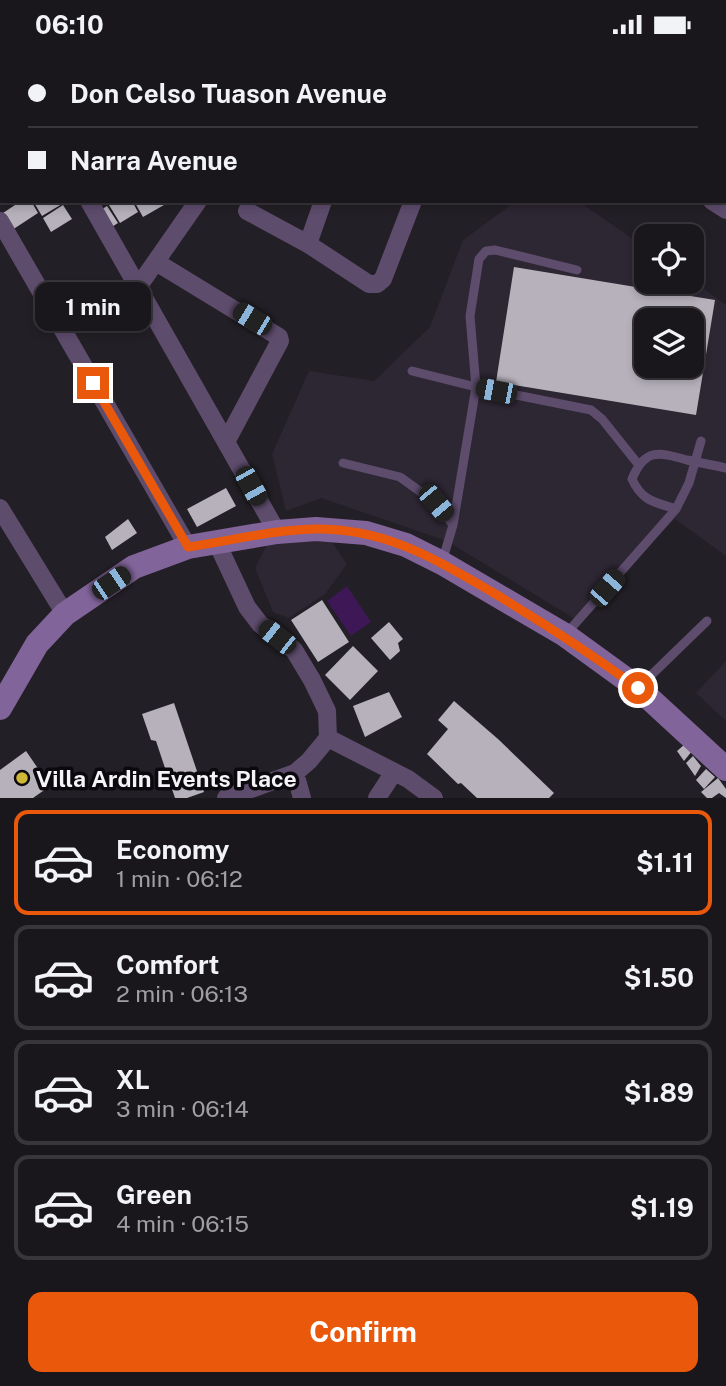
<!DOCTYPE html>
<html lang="en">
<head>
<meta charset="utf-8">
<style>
  body { margin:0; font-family:"Public Sans",sans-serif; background:#272429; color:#f1f3f6; height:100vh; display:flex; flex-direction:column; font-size:26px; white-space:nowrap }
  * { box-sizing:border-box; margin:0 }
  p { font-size:23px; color:#9f9fa3 }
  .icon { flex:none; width:38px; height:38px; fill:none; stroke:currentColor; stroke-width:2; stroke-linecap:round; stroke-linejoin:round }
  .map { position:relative; height:749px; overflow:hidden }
  .drawer { display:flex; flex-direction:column; background:#1a171c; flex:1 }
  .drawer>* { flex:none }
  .top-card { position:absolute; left:0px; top:0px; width:726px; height:154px; box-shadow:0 4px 10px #0003,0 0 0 2px #38363b; display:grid; align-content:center; height:154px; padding:0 28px; background:#1a171c }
  .fabs { position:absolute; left:634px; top:175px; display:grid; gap:14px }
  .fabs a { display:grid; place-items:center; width:70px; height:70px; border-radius:14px; background:#1a171c; box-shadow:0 4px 10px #0003,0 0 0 2px #38363b; font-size:35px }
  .end { position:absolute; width:32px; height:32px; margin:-16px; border:9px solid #ea580c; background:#fff; box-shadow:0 0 0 4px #fff }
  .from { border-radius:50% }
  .bubble { position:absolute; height:49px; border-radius:14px; background:#1a171c; box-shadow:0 4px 10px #0003,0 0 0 2px #38363b; font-size:23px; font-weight:700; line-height:49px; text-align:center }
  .car { position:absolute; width:21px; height:42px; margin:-21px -10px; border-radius:9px; box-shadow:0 0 5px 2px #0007; background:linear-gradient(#222 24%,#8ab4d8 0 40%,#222 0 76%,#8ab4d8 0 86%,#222 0) }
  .top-card b { display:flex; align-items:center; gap:24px; height:66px; font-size:26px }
  .top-card b+b { border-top:2px solid #38363b }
  .top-card i { width:18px; height:18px; background:#f1f3f6 }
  ul { padding:12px 0 0; list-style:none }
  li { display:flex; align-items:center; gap:21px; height:105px; margin:0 14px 10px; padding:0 14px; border:4px solid #38363b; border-radius:14px }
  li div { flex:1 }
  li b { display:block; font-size:26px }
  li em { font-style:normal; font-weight:700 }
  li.on { border-color:#ea580c }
  li>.icon { width:63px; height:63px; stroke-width:1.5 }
  .button { display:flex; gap:14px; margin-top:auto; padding:14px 28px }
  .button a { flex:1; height:80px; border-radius:14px; background:#ea580c; color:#fff; font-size:28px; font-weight:700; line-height:80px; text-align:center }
  .status { display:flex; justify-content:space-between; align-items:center; height:49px; padding:0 35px; background:#1a171c; direction:ltr }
  .status svg { height:19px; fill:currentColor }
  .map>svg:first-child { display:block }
  .built { fill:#2d2633; fill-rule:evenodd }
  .green { fill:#3d1756 }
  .building { fill:#b6b1bb; fill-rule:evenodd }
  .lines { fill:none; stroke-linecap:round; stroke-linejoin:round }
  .lane { stroke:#5e4c6d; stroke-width:9 }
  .street { stroke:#5e4c6d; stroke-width:18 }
  .secondary { stroke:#816499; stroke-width:24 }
  .route { stroke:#ea580c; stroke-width:9 }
  .poi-dot { fill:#cfb837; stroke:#0b090d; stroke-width:2.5 }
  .labels { text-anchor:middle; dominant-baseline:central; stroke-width:7; stroke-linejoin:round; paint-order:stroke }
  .poi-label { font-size:23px; font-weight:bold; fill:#f5f3f8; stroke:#0b090d; text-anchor:start }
</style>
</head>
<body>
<div class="status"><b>06:10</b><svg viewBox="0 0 49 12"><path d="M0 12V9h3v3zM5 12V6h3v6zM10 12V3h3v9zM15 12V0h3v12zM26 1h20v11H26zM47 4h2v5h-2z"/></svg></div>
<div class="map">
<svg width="726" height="749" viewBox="0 0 726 749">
  <rect width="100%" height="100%" fill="#231f26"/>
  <!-- built -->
  <path class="built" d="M516,152H578L646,199V233L691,231L726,256V507L675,470L575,570L447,492L321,449L286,462L272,405L309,322L374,332L430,278L463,191ZM646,271H691V317H646Z
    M330,490L347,515L325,545L289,569L273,563L255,519L269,492Z
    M726,612V672L696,644Z"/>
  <!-- green -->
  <path class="green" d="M347,537L371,573L351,587L327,552Z"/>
  <!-- building -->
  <path class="building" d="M21,152H31L38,164L9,183L0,166Z
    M33,152H60L62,155L42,167Z
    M115,152H132L138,163L120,174L109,156Z
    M134,152H171L143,168Z
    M63,156L72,170L51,183L43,169Z
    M107,157L118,174L107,181L96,164Z
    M514,218L715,251L696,366L496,333ZM646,271H691V317H646Z
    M226,439L236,457L197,478L187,460Z
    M128,470L137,484L112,501L105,488Z
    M322,551L349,593L318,613L291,571Z
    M389,573L403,590L398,594L400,602L390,611L371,589Z
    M353,597L378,622L350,651L325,626Z
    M389,643L402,668L365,688L353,657Z
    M454,652L498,690L554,744L549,749H477L461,734L458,735L427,705L448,680L438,671Z
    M174,654L204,743L187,749H175L156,692L151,691L142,665Z
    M685,695L692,702L684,712L677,702Z
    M26,702L50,737L33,749H0V721Z
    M693,707L701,717L695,727L686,714Z
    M706,720L715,728L704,740L696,731Z
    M718,729L726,740V749L719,744L712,749H707L701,743Z"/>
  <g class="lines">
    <!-- lane -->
    <path class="lane" d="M412,322L476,338L591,361L602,370L638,415
      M343,414L400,428L436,454L453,476L442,513
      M676,460C654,453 642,452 632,430C645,399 658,403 687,411C700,414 713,416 726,419
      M453,476L476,338L470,267L479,210L486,202L495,201L577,221
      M566,585L676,460L689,434L701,392
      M640,637L707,572"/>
    <!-- street -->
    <path class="street" d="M189,0L193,2
      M308,0L309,2
      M725,0L726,1
      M271,2L273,0
      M380,2L381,0
      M471,2V0
      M633,2L634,0
      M89,152L277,483
      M712,152L726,161
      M247,162L308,195L369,235H377L383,230L413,152
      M0,172L188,498
      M308,195L323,152
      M156,213L279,288L280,292L226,393
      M138,238L198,152
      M0,459L65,565
      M217,494L247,558L260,575L294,601L312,631L327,662L328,689L309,712L295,724L226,749
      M328,689L408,730L434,749
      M295,724L302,749
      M377,749L394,723"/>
    <!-- secondary -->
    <path class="secondary" d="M0,659L37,595L65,565L134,518L188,498L277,483L316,480L366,484L406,496L442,514L565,586L638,639L726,720"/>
  </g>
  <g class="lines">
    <!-- route -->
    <path class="route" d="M93,334L188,498C230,492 272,481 314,480C385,479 433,509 492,543C542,573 590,604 638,639"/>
  </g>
  <!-- markers -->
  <circle class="poi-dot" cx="22" cy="729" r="7"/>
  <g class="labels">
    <!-- poi labels -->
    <g class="poi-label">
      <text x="36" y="729">Villa Ardin Events Place</text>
    </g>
  </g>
</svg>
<div class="fabs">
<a><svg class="icon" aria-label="locate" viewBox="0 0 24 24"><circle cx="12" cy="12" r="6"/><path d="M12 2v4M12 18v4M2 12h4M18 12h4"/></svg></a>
<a><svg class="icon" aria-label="layers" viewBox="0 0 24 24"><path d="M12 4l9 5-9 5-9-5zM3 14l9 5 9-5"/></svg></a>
</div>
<i class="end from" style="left:638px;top:639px"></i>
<i class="end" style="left:93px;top:334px"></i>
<div class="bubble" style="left:35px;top:233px;width:116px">1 min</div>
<i class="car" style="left:252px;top:270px;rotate:301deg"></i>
<i class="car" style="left:496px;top:342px;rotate:281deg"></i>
<i class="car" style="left:251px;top:437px;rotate:151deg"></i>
<i class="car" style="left:436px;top:454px;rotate:140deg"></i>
<i class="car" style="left:111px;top:534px;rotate:56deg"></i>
<i class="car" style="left:607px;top:539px;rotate:41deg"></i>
<i class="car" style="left:277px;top:588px;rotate:308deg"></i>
<div class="top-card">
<b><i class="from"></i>Don Celso Tuason Avenue</b>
<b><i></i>Narra Avenue</b>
</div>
</div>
<section class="drawer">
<ul>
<li class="on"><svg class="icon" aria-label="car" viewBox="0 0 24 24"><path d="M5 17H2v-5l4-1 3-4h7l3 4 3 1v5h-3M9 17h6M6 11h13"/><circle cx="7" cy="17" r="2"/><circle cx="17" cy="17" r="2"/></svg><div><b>Economy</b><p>1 min · 06:12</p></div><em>$1.11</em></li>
<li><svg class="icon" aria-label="car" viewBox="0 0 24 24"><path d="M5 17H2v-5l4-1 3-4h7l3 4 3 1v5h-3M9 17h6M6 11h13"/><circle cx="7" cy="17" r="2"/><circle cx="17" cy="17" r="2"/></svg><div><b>Comfort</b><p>2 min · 06:13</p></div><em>$1.50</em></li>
<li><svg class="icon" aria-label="car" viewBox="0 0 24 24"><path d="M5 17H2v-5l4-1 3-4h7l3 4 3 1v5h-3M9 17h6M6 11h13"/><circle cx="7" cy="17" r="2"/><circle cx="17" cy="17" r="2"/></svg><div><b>XL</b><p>3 min · 06:14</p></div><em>$1.89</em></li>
<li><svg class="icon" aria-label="car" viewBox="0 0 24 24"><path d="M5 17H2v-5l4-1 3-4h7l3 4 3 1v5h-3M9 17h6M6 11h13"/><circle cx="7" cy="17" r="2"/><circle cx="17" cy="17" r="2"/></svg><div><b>Green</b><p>4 min · 06:15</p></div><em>$1.19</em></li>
</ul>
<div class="button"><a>Confirm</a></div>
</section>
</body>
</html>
